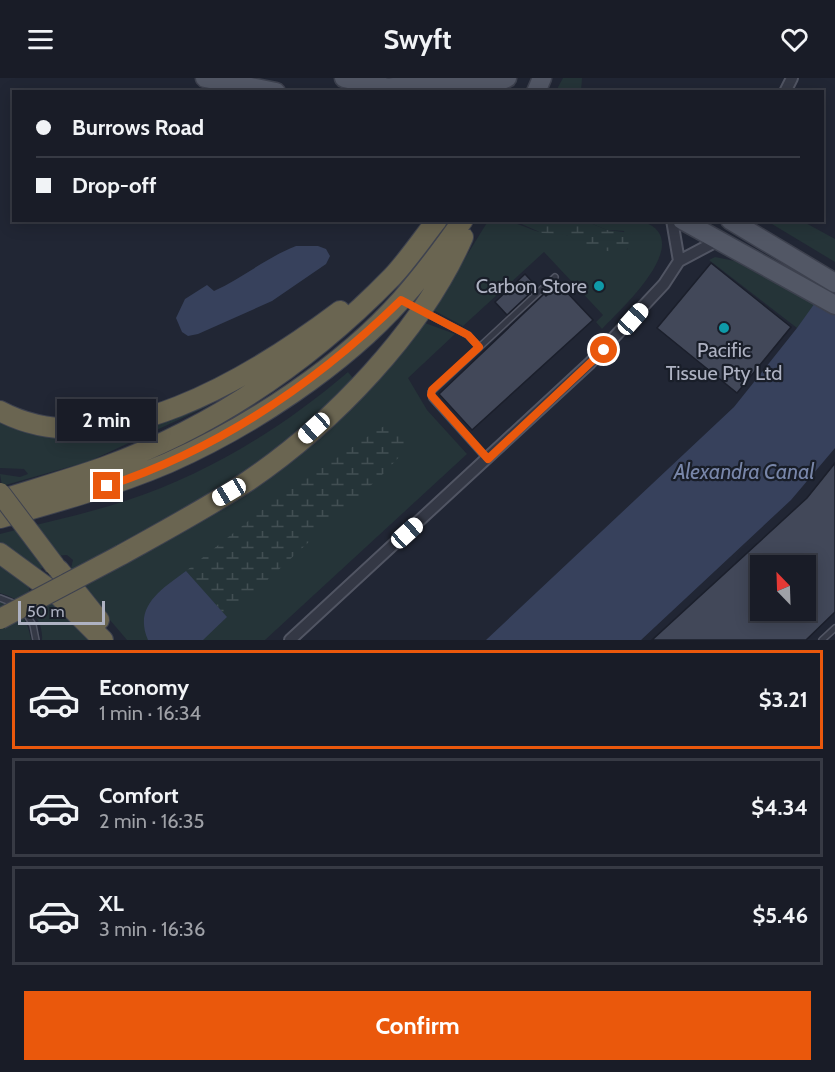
<!DOCTYPE html>
<html lang="en">
<head>
<meta charset="utf-8">
<style>
  body { margin:0; font-family:Cabin,sans-serif; background:#262933; color:#f1f3f6; height:100vh; display:flex; flex-direction:column; font-size:22px; white-space:nowrap }
  * { box-sizing:border-box; margin:0 }
  p { font-size:20px; color:#9fa1a7 }
  .icon { flex:none; width:33px; height:33px; fill:none; stroke:currentColor; stroke-width:2; stroke-linecap:round; stroke-linejoin:round }
  .map { position:relative; height:562px; overflow:hidden }
  .drawer { display:flex; flex-direction:column; background:#191c27; flex:1 }
  .drawer>* { flex:none }
  .top-card { position:absolute; left:12px; top:12px; width:812px; height:132px; border-radius:0px; box-shadow:0 3px 15px #0003,0 0 0 2px #373a44; display:grid; align-content:center; height:132px; padding:0 24px; background:#191c27 }
  .needle { width:39px; rotate:337deg }
  .buttons { position:absolute; left:750px; top:477px; display:grid; gap:12px }
  .buttons a { display:grid; place-items:center; width:66px; height:66px; border-radius:0px; background:#191c27; box-shadow:0 3px 15px #0003,0 0 0 2px #373a44; font-size:30px }
  .scale { position:absolute; left:18px; bottom:15px; width:87px; box-sizing:border-box; padding-left:6px; border:3px solid #aeb2c2; border-top:0; font-size:16px; line-height:21px; white-space:nowrap; color:#aeb2c2; -webkit-text-stroke:4px #191e29; paint-order:stroke }
  .end { position:absolute; width:27px; height:27px; margin:-14px; border:8px solid #ea580c; background:#fff; box-shadow:0 0 0 3px #fff }
  .from { border-radius:50% }
  .bubble { position:absolute; height:42px; border-radius:0px; background:#191c27; box-shadow:0 3px 15px #0003,0 0 0 2px #373a44; font-size:20px; font-weight:700; line-height:42px; text-align:center }
  .car { position:absolute; width:18px; height:36px; margin:-18px -9px; border-radius:8px; box-shadow:0 0 4px 2px #0007; background:linear-gradient(#fff 24%,#345 0 40%,#fff 0 76%,#345 0 86%,#fff 0) }
  .top-card b { display:flex; align-items:center; gap:21px; height:57px; font-size:22px }
  .top-card b+b { border-top:2px solid #373a44 }
  .top-card i { width:15px; height:15px; background:#f1f3f6 }
  ul { padding:10px 0 0; list-style:none }
  li { display:flex; align-items:center; gap:18px; height:99px; margin:0 12px 9px; padding:0 12px; border:3px solid #373a44; border-radius:0px }
  li div { flex:1 }
  li b { display:block; font-size:22px }
  li em { font-style:normal; font-weight:700 }
  li.selected { border-color:#ea580c }
  li>.icon { width:54px; height:54px; stroke-width:1.5 }
  .button { display:flex; gap:12px; margin-top:auto; padding:12px 24px }
  .button a { flex:1; height:69px; border-radius:0px; background:#ea580c; color:#fff; font-size:24px; font-weight:700; line-height:69px; text-align:center }
  header { display:flex; justify-content:space-between; align-items:center; height:78px; padding:0 24px; background:#191c27; font-size:27px; font-weight:700 }
  .map>svg:first-child { display:block }
  .green { fill:#253438 }
  .wetland { fill:url(#wetland-marsh) }
  .water { fill:#37415c }
  .building { fill:#424859; stroke:#1b1f2b; stroke-width:1.5; fill-rule:evenodd }
  .lines { fill:none; stroke-linecap:round; stroke-linejoin:round }
  .service-casing { stroke:#515563; stroke-width:8 }
  .minor-casing { stroke:#515563; stroke-width:14 }
  .primary-casing { stroke:#3d414e; stroke-width:21 }
  .motorway-casing { stroke:#3e424f; stroke-width:22 }
  .service { stroke:#343845; stroke-width:5 }
  .minor { stroke:#343845; stroke-width:10 }
  .primary { stroke:#525765; stroke-width:18 }
  .motorway { stroke:#6a6551; stroke-width:20 }
  .motorway-bridge-casing { stroke:#3e424f; stroke-width:22; stroke-linecap:butt }
  .motorway-bridge { stroke:#6a6551; stroke-width:20 }
  .route { stroke:#ea580c; stroke-width:8 }
  .culture-dot { fill:#0f9aa8; stroke:#191e29; stroke-width:2 }
  .labels { text-anchor:middle; dominant-baseline:central; stroke-width:4.5; stroke-linejoin:round; paint-order:stroke }
  .poi-label { font-size:20px; fill:#aeb2c2; stroke:#191e29; text-anchor:end }
  .water-label { font-size:21px; font-style:italic; fill:#7886a9; stroke:#191e29 }
</style>
</head>
<body>
<header><svg class="icon" aria-label="menu" viewBox="0 0 24 24"><path d="M4 6h16M4 12h16M4 18h16"/></svg>Swyft<svg class="icon" aria-label="heart" viewBox="0 0 24 24"><path d="M12 20l-8-8c-3-5 5-10 8-4 3-6 11-1 8 4z"/></svg></header>
<div class="map">
<svg width="835" height="562" viewBox="0 0 835 562">
  <defs>
    <pattern id="wetland-marsh" width="20" height="14" patternUnits="userSpaceOnUse" patternTransform="scale(1.5)"><rect width="20" height="14" fill="#253438"/><path d="M1 5h8M5 5V1M11 12h8M15 12V8" fill="none" stroke="#424f53"/></pattern>
  </defs>
  <rect width="100%" height="100%" fill="#212634"/>
  <!-- green -->
  <path class="green" d="M563,0H582L581,13H556Z
    M488,143C511,143 513,144 533,152C543,156 556,154 566,157C588,162 604,179 628,171L624,153L607,152L585,143C602,143 628,138 644,144C696,163 621,231 602,251L596,244L603,237L544,174L463,248L433,232Z
    M767,143H802L835,161V184Z
    M715,179L735,183L815,227L797,250L709,182Z
    M425,245L455,256L408,300L427,332L467,376L265,562H127L70,495L73,482L67,477C52,476 38,494 28,505L30,516L56,524L95,562H42C44,537 21,521 0,515V456C43,445 86,436 128,422C208,396 284,349 348,294L356,304L178,454L235,423L270,397Z
    M206,324L208,328L90,383L2,408L0,396L20,399L28,396L24,391L0,390V341L26,351Z
    M0,524C20,528 28,543 31,562H0Z"/>
  <!-- wetland -->
  <path class="wetland" d="M515,143H585L607,152L631,155L635,163L623,175L600,172L566,157L542,155Z
    M391,346L404,357L405,373L381,398L227,539L186,493L272,424L380,350Z"/>
  <!-- water -->
  <path class="water" d="M296,168H318L326,171L330,178L326,186L272,223L198,256L188,258L182,254L176,240L185,221L207,207L214,213C243,200 267,179 296,168Z
    M835,197V370L791,422L641,562H486L734,329L797,250Z
    M186,493L227,539L203,562H148C133,528 162,511 186,493Z"/>
  <!-- building -->
  <path class="building" d="M711,185L791,249L737,315L657,250Z
    M525,196L537,209L507,237L495,224Z
    M559,206L593,242L472,352L439,316L544,216L546,218Z
    M835,385V534L806,562H652L807,420ZM760,488H806V532H760Z"/>
  <g class="lines">
    <defs>
      <path id="service" d="M405,224L468,257L479,269
        M486,380L432,320L431,314L555,199
        M0,520L18,527
        M25,534L33,547L36,562
        M822,562L835,550"/>
      <path id="minor" d="M785,14L792,0
        M672,142L679,183
        M290,562L590,285L664,206L679,183L713,165L721,164"/>
      <path id="primary" d="M205,0L276,14
        M344,0L398,12
        M387,10L426,4H497L507,0
        M536,14L542,0
        M682,142L835,227
        M730,142L835,205"/>
      <path id="motorway" d="M0,333C107,390 255,297 340,233
        M0,422C35,411 70,401 104,389C214,349 310,283 392,199C408,182 422,161 437,142
        M0,440C57,424 114,408 168,385C249,349 343,288 402,221C424,196 444,169 463,142
        M0,475L60,519L103,562
        M121,477C164,453 207,430 248,403C332,346 422,253 463,159
        M59,492L99,542"/>
    </defs>
    <!-- service casing -->
    <use href="#service" class="service-casing"/>
    <!-- minor casing -->
    <use href="#minor" class="minor-casing"/>
    <!-- primary casing -->
    <use href="#primary" class="primary-casing"/>
    <!-- motorway casing -->
    <use href="#motorway" class="motorway-casing"/>
    <!-- service -->
    <use href="#service" class="service"/>
    <!-- minor -->
    <use href="#minor" class="minor"/>
    <!-- primary -->
    <use href="#primary" class="primary"/>
    <!-- motorway -->
    <use href="#motorway" class="motorway"/>
    <defs>
      <path id="motorway-bridge" d="M0,415L55,488
        M0,541L121,477"/>
    </defs>
    <!-- motorway-bridge casing -->
    <use href="#motorway-bridge" class="motorway-bridge-casing"/>
    <!-- motorway-bridge -->
    <use href="#motorway-bridge" class="motorway-bridge"/>
  </g>
  <g class="lines">
    <!-- route -->
    <path class="route" d="M107,408C220,371 317,304 401,222L468,257L479,269L432,312L431,317L488,381L604,272"/>
  </g>
  <!-- markers -->
  <g class="culture-dot">
    <circle cx="599" cy="208" r="6"/>
    <circle cx="724" cy="250" r="6"/>
  </g>
  <g class="labels">
    <!-- poi labels -->
    <g class="poi-label">
      <text x="587" y="208">Carbon Store</text>
      <text x="724" y="272" text-anchor="middle">Pacific<tspan x="724" dy="23">Tissue Pty Ltd</tspan></text>
    </g>
    <!-- water labels -->
    <g class="water-label">
      <text x="744" y="393">Alexandra Canal</text>
    </g>
  </g>
</svg>
<div class="buttons">
<a><svg class="needle" viewBox="-14 -14 28 28"><path d="M0-13l5 13h-10z" fill="#e53935"/><path d="M0 13l5-13h-10z" fill="#9fa1a7"/></svg></a>
</div>
<div class="scale">50 m</div>
<i class="end from" style="left:604px;top:272px"></i>
<i class="end" style="left:107px;top:408px"></i>
<div class="bubble" style="left:57px;top:321px;width:99px">2 min</div>
<i class="car" style="left:633px;top:241px;rotate:42deg"></i>
<i class="car" style="left:314px;top:350px;rotate:228deg"></i>
<i class="car" style="left:229px;top:414px;rotate:239deg"></i>
<i class="car" style="left:407px;top:455px;rotate:48deg"></i>
<div class="top-card">
<b><i class="from"></i>Burrows Road</b>
<b><i></i>Drop-off</b>
</div>
</div>
<section class="drawer">
<ul>
<li class="selected"><svg class="icon" aria-label="car" viewBox="0 0 24 24"><path d="M5 17H2v-5l4-1 3-4h7l3 4 3 1v5h-3M9 17h6M6 11h13"/><circle cx="7" cy="17" r="2"/><circle cx="17" cy="17" r="2"/></svg><div><b>Economy</b><p>1 min · 16:34</p></div><em>$3.21</em></li>
<li><svg class="icon" aria-label="car" viewBox="0 0 24 24"><path d="M5 17H2v-5l4-1 3-4h7l3 4 3 1v5h-3M9 17h6M6 11h13"/><circle cx="7" cy="17" r="2"/><circle cx="17" cy="17" r="2"/></svg><div><b>Comfort</b><p>2 min · 16:35</p></div><em>$4.34</em></li>
<li><svg class="icon" aria-label="car" viewBox="0 0 24 24"><path d="M5 17H2v-5l4-1 3-4h7l3 4 3 1v5h-3M9 17h6M6 11h13"/><circle cx="7" cy="17" r="2"/><circle cx="17" cy="17" r="2"/></svg><div><b>XL</b><p>3 min · 16:36</p></div><em>$5.46</em></li>
</ul>
<div class="button"><a>Confirm</a></div>
</section>
</body>
</html>
